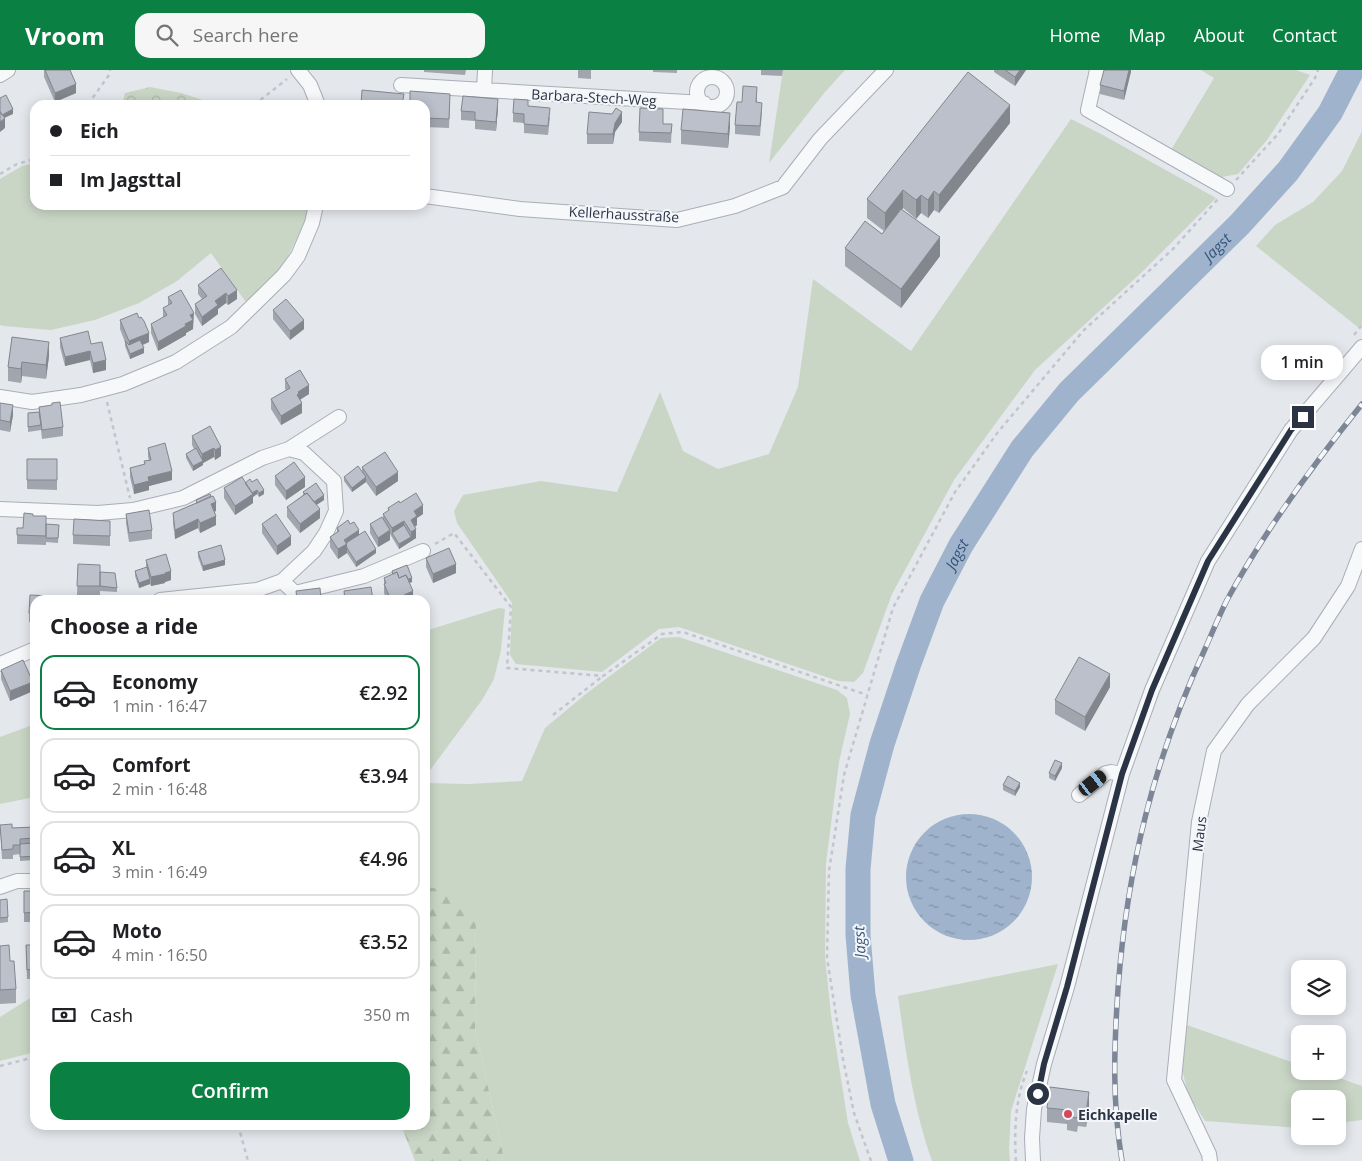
<!DOCTYPE html>
<html lang="en">
<head>
<meta charset="utf-8">
<style>
  body { margin:0; font-family:"Open Sans",sans-serif; background:#f6f6f6; color:#202124; height:100vh; display:flex; flex-direction:column; font-size:19px; white-space:nowrap }
  * { box-sizing:border-box; margin:0 }
  p { font-size:16px; color:#757577 }
  .icon { flex:none; width:28px; height:28px; fill:none; stroke:currentColor; stroke-width:2; stroke-linecap:round; stroke-linejoin:round }
  .map { position:relative; flex:1; overflow:hidden }
  .details { position:absolute; left:30px; top:525px; width:400px; height:535px; display:flex; flex-direction:column; background:#fff; border-radius:15px; box-shadow:0 2px 12px #0003 }
  .details>* { flex:none }
  .guide { position:absolute; left:30px; top:30px; width:400px; height:110px; border-radius:15px; box-shadow:0 2px 12px #0003; display:grid; align-content:center; height:110px; padding:0 20px; background:#fff }
  .buttons { position:absolute; left:1291px; top:890px; display:grid; gap:10px }
  .buttons a { display:grid; place-items:center; width:55px; height:55px; border-radius:10px; background:#fff; box-shadow:0 2px 12px #0003; font-size:25px }
  .end { position:absolute; width:22px; height:22px; margin:-11px; border:6px solid #2b3445; background:#fff; box-shadow:0 0 0 2px #fff }
  .from { border-radius:50% }
  .bubble { position:absolute; height:35px; border-radius:15px; background:#fff; box-shadow:0 2px 12px #0003; font-size:16px; font-weight:600; line-height:35px; text-align:center }
  .car { position:absolute; width:15px; height:30px; margin:-15px -8px; border-radius:6px; box-shadow:0 0 4px 1px #0007; background:linear-gradient(#222 24%,#8ab4d8 0 40%,#222 0 76%,#8ab4d8 0 86%,#222 0) }
  .guide b { display:flex; align-items:center; gap:18px; height:48px; font-size:19px }
  .guide b+b { border-top:1px solid #e0e0e0 }
  .guide i { width:12px; height:12px; background:#202124 }
  ul { padding:0; list-style:none }
  li { display:flex; align-items:center; gap:15px; height:75px; margin:0 10px 8px; padding:0 10px; border:2px solid #e0e0e0; border-radius:15px }
  li div { flex:1 }
  li b { display:block; font-size:19px }
  li em { font-style:normal; font-weight:600 }
  li.selected { border-color:#0b8043 }
  li>.icon { width:45px; height:45px; stroke-width:1.5 }
  h2 { padding:0 20px; font-size:22px; line-height:60px }
  .pay { display:flex; align-items:center; gap:12px; height:55px; padding:0 20px; font-size:19px }
  .pay p { margin-inline-start:auto }
  .button { display:flex; gap:10px; margin-top:auto; padding:10px 20px }
  .button a { flex:1; height:58px; border-radius:15px; background:#0b8043; color:#fff; font-size:20px; font-weight:600; line-height:58px; text-align:center }
  header { display:flex; align-items:center; gap:30px; box-sizing:border-box; height:70px; padding:0 25px; background:#0b8043; color:#fff }
  header strong { font-size:24px }
  nav { display:flex; gap:28px; margin-inline-start:auto; font-size:18px }
  .search { width:350px; height:45px; background:#f6f6f6; display:flex; align-items:center; gap:12px; box-sizing:border-box; padding:0 18px; border-radius:15px; color:#757577; font-size:19px }
  .map>svg:first-child { display:block }
  .grass { fill:#c9d6c5 }
  .forest { fill:url(#forest-firs) }
  .park { fill:url(#park-crowns) }
  .water { fill:url(#water-ripples) }
  .lines { fill:none; stroke-linecap:round; stroke-linejoin:round }
  .river { stroke:#9fb4cc; stroke-width:25 }
  .minor-casing { stroke:#a9aeb7; stroke-width:16 }
  .path { stroke:#c2c5cb; stroke-width:2.5; stroke-dasharray:4 4; stroke-linecap:butt }
  .minor { stroke:#f7f8fa; stroke-width:14 }
  .rail-casing { stroke:#7d8696; stroke-width:5.5 }
  .rail { stroke:#f4f6f9; stroke-width:4; stroke-dasharray:11; stroke-linecap:butt }
  .wall { fill:#a1a5ae }
  .shaded-wall { fill:#83868d }
  .building { fill:#bbc0ca; stroke:#83868d }
  .route { stroke:#2b3445; stroke-width:6 }
  .poi-dot { fill:#d1495b; stroke:#f4f6f9; stroke-width:2 }
  .labels { text-anchor:middle; dominant-baseline:central; stroke-width:4; stroke-linejoin:round; paint-order:stroke }
  .street-label { font-size:14px; fill:#2b3445; stroke:#f4f6f9 }
  .poi-label { font-size:14px; font-weight:bold; fill:#2b3445; stroke:#f4f6f9; text-anchor:start }
  .water-label { font-size:15px; font-style:italic; fill:#34527a; stroke:#f4f6f9 }
</style>
</head>
<body>
<header>
<strong>Vroom</strong>
<div class="search"><svg class="icon" aria-label="search" viewBox="0 0 24 24"><circle cx="10" cy="10" r="6"/><path d="M15 15l6 6"/></svg>Search here</div>
<nav><a>Home</a><a>Map</a><a>About</a><a>Contact</a></nav>
</header>
<div class="map">
<svg width="1362" height="1091" viewBox="0 0 1362 1091">
  <defs>
    <pattern id="forest-firs" width="22" height="20" patternUnits="userSpaceOnUse" patternTransform="scale(1.25)"><rect width="22" height="20" fill="#c9d6c5"/><path d="M5 1l3.5 6h-7zM16 11l3.5 6h-7z" fill="#adb8ab"/></pattern>
    <pattern id="park-crowns" width="20" height="18" patternUnits="userSpaceOnUse" patternTransform="scale(1.25)"><rect width="20" height="18" fill="#c9d6c5"/><path d="M2 6a3 3 0 1 1 6 0M12 15a3 3 0 1 1 6 0" fill="none" stroke="#adb8ab"/></pattern>
    <pattern id="water-ripples" width="26" height="14" patternUnits="userSpaceOnUse" patternTransform="scale(1.25)"><rect width="26" height="14" fill="#9fb4cc"/><path d="M2 4q2-2 4 0t4 0M15 11q2-2 4 0t4 0" fill="none" stroke="#8293a7"/></pattern>
  </defs>
  <rect width="100%" height="100%" fill="#e4e7ec"/>
  <!-- grass -->
  <path class="grass" d="M783,0H845L825,22L769,93Z
    M1201,0H1296L1310,5L1267,70L1238,104L1222,107L1171,80L1214,8Z
    M1071,49L1101,64L1216,128L1141,203L1035,300L954,410L892,524L863,603L854,612L838,611L679,557L659,559L602,602L516,594L510,585L512,533L457,453L454,441L463,425L541,411L617,422L660,322L683,381L718,399L769,384L798,317L813,209L911,281Z
    M1362,61V254L1359,258L1256,176L1275,155L1313,132L1342,101Z
    M35,93V135H310L307,148L281,200L248,235L211,183L177,211L139,233L95,250L51,260L4,256L0,255V109L22,96Z
    M499,538L505,539L501,580L494,609L482,630L425,707V561Z
    M679,567L837,620L847,628L850,644L839,692L826,793L825,887L831,945L848,1053L860,1091H502L503,1084L475,959L476,842L427,817L425,819V713L469,714L522,711L545,658L587,623L661,568Z
    M35,654V727L0,734V667Z
    M1058,894L1011,1041L1009,1079L1010,1091H932C913,1038 906,982 898,926Z
    M35,925V982L0,991V947Z
    M1184,954L1300,995V1001H1319L1362,1016V1050L1338,1053V1029H1300V1058L1205,1051L1188,1024L1182,999Z"/>
  <!-- forest -->
  <path class="forest" d="M427,817L455,822L476,842L475,959L503,1084L502,1091H415L401,1055H425V819Z"/>
  <!-- park -->
  <path class="park" d="M150,17L181,23L218,35H122L125,23Z"/>
  <!-- water -->
  <path class="water" d="M906 807a63 63 0 1 1 126 0a63 63 0 1 1-126 0Z"/>
  <g class="lines">
    <!-- river -->
    <path class="river" id="s1" d="M901,1091L883,1034L863,925L858,865V799L863,745L882,674L908,596L932,531L961,475L1022,379L1069,322L1239,155L1288,101L1330,43L1352,0"/>
    <defs>
      <path id="minor" d="M298,0L310,15L318,35
        M485,0L484,20L704,33
        M1097,0L1088,40L1227,119
        M0,5L8,0
        M697 22a15 15 0 1 1 30 0a15 15 0 1 1-30 0Z
        M401,15L484,20
        M425,126L520,139L677,150L735,136L783,117L820,69L886,0
        M0,327L32,332L81,325L123,314L176,292L231,257L284,205L298,186L312,153L316,135
        M0,439L98,443L133,440L183,428L262,388L289,379L339,347
        M282,511L295,523L364,506L423,481
        M160,530L257,520L282,511L314,481L326,463L336,441L334,411L304,383L289,379
        M0,594L35,579
        M1079,725L1106,703L1111,702L1122,704
        M0,817L17,811H35
        M1033,1091L1032,1068L1034,1039L1044,994L1067,917L1122,704L1152,620L1208,491L1291,360L1362,277
        M1210,1091L1209,1084L1174,1010L1199,752L1214,681L1248,634L1314,568L1348,516L1362,479"/>
    </defs>
    <!-- minor casing -->
    <use href="#minor" class="minor-casing"/>
    <!-- path -->
    <path class="path" d="M90,35L91,30L109,5L110,0
      M254,35L287,9
      M0,104L17,94L35,89
      M1236,110L1278,64L1315,8L1318,0
      M1354,265L1362,255
      M107,332L130,428
      M435,474L454,463L511,537L507,598L603,606L662,564L683,562L867,625
      M553,645L603,606
      M0,996L35,987
      M238,1055L248,1091
      M871,1091L854,1043L843,989L827,888L829,801L844,705L893,538L955,422L998,362L1084,260L1173,179L1218,129
      M1016,1091C1014,1062 1015,1029 1027,1001"/>
    <!-- minor -->
    <use href="#minor" class="minor"/>
    <defs>
      <path id="rail" d="M1122,1091C1112,1032 1114,978 1118,919C1127,798 1154,689 1205,579C1212,563 1219,546 1227,530C1265,460 1312,396 1362,334"/>
    </defs>
    <!-- rail casing -->
    <use href="#rail" class="rail-casing"/>
    <!-- rail -->
    <use href="#rail" class="rail"/>
  </g>
  <!-- wall -->
  <path class="wall" d="M44,0H70L76,23L55,32L44,7Z
    M424,0H466L465,5L424,2Z
    M578,0H591V9L578,8Z
    M653,0H677V3L653,2Z
    M761,0H783L782,6L761,5Z
    M994,0H1026L1015,16L994,2Z
    M1131,0L1124,30L1100,24V15Z
    M757,26V32L762,42L760,66L735,64V55L742,32Z
    M450,33L449,58L425,57V35Z
    M528,36L550,47L548,65L524,63V53L513,52V43Z
    M498,38L496,61L475,59V51L461,50V41Z
    M622,52L615,62L613,74H587V64Z
    M1010,53L939,143L934,140L928,148L921,143L916,149L903,138L902,140L940,186L901,238L845,196V178L882,164L884,161L867,148V129Z
    M663,54H672L671,73L639,71V62Z
    M730,56L728,78L681,74V60Z
    M221,198L237,229L228,235L226,233L218,239V244L202,256L195,244V234L202,229L198,224V215Z
    M168,227L194,252H193V259L186,263V265L158,281L151,263V254L163,248V238L168,235Z
    M273,240L304,259L290,270L273,249Z
    M120,250L149,272L143,275L144,283L130,289L125,276V271V272L120,259Z
    M12,267L49,286L46,309L22,306L21,313L8,311V297Z
    M60,268L91,274L106,300L93,303L90,290L65,296L60,277Z
    M285,309L309,324L300,330L302,343L281,355L271,339V329L286,320L285,319Z
    M0,333L13,345L10,362L0,360Z
    M39,337L63,357V366L42,369L41,360L28,362V343L39,342Z
    M192,366L221,377V386L215,390L214,387L203,393V395L193,401L186,388V384L194,379L192,375Z
    M148,378L172,410L149,416V420L134,424L130,407V398L144,395V391L149,390L148,387Z
    M27,389H57V420L27,419Z
    M362,397L398,411L376,426L366,412L352,422L344,411V407L362,402Z
    M275,406L305,417L286,430L275,415Z
    M252,412L264,424L259,427L257,424L253,427V433L235,445L224,428V418L245,413Z
    M303,422L324,430L316,435L320,448L300,463L287,447V437L303,425Z
    M196,430L216,441L214,442L216,455L200,463L198,458L175,469L173,453V443L196,433Z
    M400,433L423,444L417,448V455L415,457L416,468L399,479L390,464V470L378,477L370,463V454L383,449V444L388,441V438Z
    M126,444L152,460V469L129,472L126,453Z
    M33,446L46,454L59,455L58,473L46,472V475L17,474V458H23Z
    M262,454L291,475L277,485L262,463Z
    M337,458L359,465L376,483L356,497L347,483L338,489L330,477V467L337,463Z
    M110,460V476L73,474V465Z
    M198,482L225,495L203,501L198,487Z
    M426,488L456,503L433,513L426,497Z
    M146,490L171,510L165,512V513L151,516L150,514L139,518L135,506V501L146,498Z
    M78,494L100,502L117,518V522L100,521V526L77,525Z
    M392,501L412,512L409,513L413,530H387L384,523V508L392,505Z
    M35,530V552H29V543Z
    M34,583H35V596L34,593Z
    M1,600L33,621L10,631L1,609Z
    M1110,617L1085,661L1055,644V630Z
    M1062,698L1055,711L1049,708V703Z
    M1003,715L1020,717L1015,726L1003,720Z
    M0,755L12,758L34,757L35,790L20,791V784L13,785V789H2Z
    M24,821H35V852H24Z
    M0,830L8,847V852L0,853Z
    M26,875H35V909H27Z
    M0,876L10,891L16,919V933L0,934Z
    M1089,1036L1086,1057L1078,1056L1077,1062L1067,1060V1054L1047,1052V1038Z"/>
  <!-- shaded-wall -->
  <path class="shaded-wall" d="M1020,0H1026L1015,16V7Z
    M1129,0H1131V2L1124,30V21Z
    M76,14V23L55,32V23Z
    M498,29V38L496,61V52Z
    M1010,35V53L939,143V125Z
    M13,39V44L2,49V45Z
    M622,42V52L615,62L613,74V64L615,53Z
    M730,43V56L728,78V64Z
    M5,48V58L0,62V52Z
    M903,120V138L885,162V143Z
    M934,121V140L928,148V130Z
    M921,125V143L916,149V130Z
    M940,167V186L901,238V219Z
    M237,220V229L228,235V226Z
    M226,223V233L218,239V244L202,256V247L215,231Z
    M194,243L193,259L186,263V265L158,281V272L185,254L190,245Z
    M304,250V259L290,270V261Z
    M149,263V272L129,280V271Z
    M49,272V286L46,309V295Z
    M144,278V283L130,289V284Z
    M90,281V290L65,296V287Z
    M106,290V300L93,303V293Z
    M22,292V306L21,313V299Z
    M309,315V324L299,330L297,325L298,322Z
    M302,333V343L281,355V346Z
    M13,335V345L10,362V352Z
    M221,377V386L215,390V380Z
    M214,378V387L203,393V395L193,401V396L202,391V384Z
    M172,401V410L149,416V420L134,424V415L148,407Z
    M398,402V411L376,426V417Z
    M305,407V417L286,430V421Z
    M366,407V412L352,422V418Z
    M257,420V424L253,427V433L235,445V436Z
    M264,420V424L259,427V423Z
    M324,425V430L312,438V433Z
    M213,430L216,432V441L211,443L199,441Z
    M423,435V444L417,448V455L411,459V450L414,441Z
    M320,439V448L300,463V454Z
    M216,446V455L200,463V453Z
    M198,449V458L175,469V460Z
    M404,451V460L392,463V458Z
    M416,459V468L399,479V474L411,467V462Z
    M359,460V469L347,478V483L338,489V479L344,470Z
    M390,460V470L378,477V468Z
    M291,466V475L277,485V476Z
    M376,479V483L356,497V492Z
    M225,490V495L203,501V496Z
    M456,494V503L433,513V504Z
    M171,501V510L165,512V513L151,516V507Z
    M412,508V512L399,517V513Z
    M150,509V514L139,518V513Z
    M413,521V530H404V525Z
    M1110,604V617L1085,661V647Z
    M33,612V621L10,631V621Z
    M1062,693V698L1055,711V706Z
    M1020,713V717L1015,726V721Z
    M1089,1022V1036L1086,1057V1043Z"/>
  <!-- building -->
  <path class="building" d="M45,0H70L76,14L55,23Z
    M1005,0H1020L1015,7Z
    M1104,0H1129L1124,21L1100,15Z
    M968,2L1010,35L939,125L934,121L928,130L921,125L916,130L903,120L885,143L867,129Z
    M743,16L757,17L756,32L762,33L760,56L735,55L737,32H742Z
    M362,20L404,24L402,35H361Z
    M410,21L450,24L449,49L425,48V35H410Z
    M6,25L13,39L2,45L0,41V28Z
    M463,26L498,29L496,52L475,50V42L461,41Z
    M514,29L528,30V36L550,38L548,56L524,54V44L513,43Z
    M616,38L622,42L615,53L613,64H587L589,42L612,44Z
    M640,38L663,39V54H672L671,63L639,62Z
    M683,39L730,43L728,64L681,60Z
    M0,42L5,48L0,52Z
    M901,139L940,167L901,219L845,178L865,151L882,164Z
    M221,198L237,220L228,226L226,223L215,231L218,235L202,247L195,234L207,226L198,215Z
    M181,220L194,243L190,245L193,250L185,254L186,256L158,272L151,254L167,245L163,238L172,233L168,227Z
    M286,229L304,250L290,261L273,240Z
    M137,243L139,248L141,247L144,251L149,263L129,271L120,250Z
    M88,261L91,274L102,272L106,290L93,293L90,281L65,287L60,268Z
    M12,267L49,272L46,295L22,292L21,299L8,297Z
    M140,270L144,278L130,284L125,271L129,275Z
    M300,300L309,315L298,322L299,323L297,325L302,333L281,346L271,329L290,318L285,309Z
    M60,332L63,357L42,360L39,337L52,335V333Z
    M0,333L13,335L10,352L0,350Z
    M39,342L41,355L28,357V343Z
    M210,356L221,377L215,380L214,378L202,384L192,366Z
    M165,373L172,401L148,407L149,411L134,415L130,398L145,394L144,391L151,390L148,378Z
    M196,378L203,391L193,396L186,384Z
    M385,382L398,402L376,417L362,397Z
    M27,389H57V410H27Z
    M294,392L305,407L286,421L275,406Z
    M358,396L366,407L352,418L344,407Z
    M242,407L253,424L235,436L224,418Z
    M250,409L252,412L257,409L264,420L259,423L257,420L252,423L245,413Z
    M316,413L324,425L314,432L307,423L305,424L303,422Z
    M307,423L320,439L300,454L287,437Z
    M416,423L423,435L414,441L417,446L411,450L416,459L411,462L404,451L392,458L383,444L389,440L388,438L399,431L400,433Z
    M210,424L211,426L197,433L196,430Z
    M213,426L216,432L211,434L216,446L200,453L198,449L175,460L173,443Z
    M149,440L152,460L129,463L126,444Z
    M24,443L33,444V446H46V466L17,465V458H23Z
    M276,444L291,466L277,476L262,454Z
    M382,447L390,460L378,468L370,454Z
    M74,449L110,451V466L73,465Z
    M348,450L350,454L354,452L359,460L344,470L347,474L338,479L330,467L339,461L337,458Z
    M46,454L59,455L58,468H46Z
    M404,455L411,467L399,474L392,463Z
    M365,461L376,479L356,492L347,478L346,473Z
    M221,475L225,490L203,496L198,482Z
    M449,478L456,494L433,504L426,488Z
    M166,484L171,501L165,503V504L151,507L146,490Z
    M78,494L100,495V516H77Z
    M407,495L412,508L408,509L406,505L399,508L397,502L393,504L392,501Z
    M147,497L150,509L139,513L135,501Z
    M100,502L115,503L117,518L100,516Z
    M397,502L399,508L406,505L413,521L404,525L406,530H391L384,514L386,513L384,508Z
    M371,517L373,530H345L344,521Z
    M320,518L321,530H297L296,521Z
    M30,525L52,526V530H35V543H29Z
    M333,526L334,530H321V527Z
    M199,528V530H189V529Z
    M219,528V530H203V529Z
    M286,528V530H272Z
    M234,529L235,530H220Z
    M1079,587L1110,604L1085,647L1055,630Z
    M23,590L33,612L10,621L1,600Z
    M1055,690L1062,693L1055,706L1049,703Z
    M1008,706L1020,713L1015,721L1003,715Z
    M12,754V758L34,757V768L20,769V775H13V779L2,780L0,755Z
    M34,773L35,786L20,787V774Z
    M24,821H35V842L24,843Z
    M7,829L8,847L0,848V830Z
    M9,875L10,891H14L16,919L0,920V876Z
    M26,875H35V899L27,900Z
    M1050,1017L1089,1022L1086,1043L1078,1042L1077,1048L1067,1046L1068,1040L1047,1038Z"/>
  <g class="lines">
    <!-- route -->
    <path class="route" d="M1038,1024L1044,994L1067,917L1122,704L1152,620L1208,491L1291,360L1303,347"/>
  </g>
  <!-- markers -->
  <circle class="poi-dot" cx="1068" cy="1044" r="5"/>
  <g class="labels">
    <!-- street labels -->
    <g class="street-label">
      <text transform="translate(594 27) rotate(3)">Barbara-Stech-Weg</text>
      <text transform="translate(624 144) rotate(3)">Kellerhausstraße</text>
      <text transform="translate(1199 764) rotate(-83)">Maus</text>
    </g>
    <!-- poi labels -->
    <g class="poi-label">
      <text x="1078" y="1044">Eichkapelle</text>
    </g>
    <!-- water labels -->
    <g class="water-label">
      <text stroke="none"><textPath href="#s1" startOffset="1034">Jagst</textPath></text>
      <text stroke="none"><textPath href="#s1" startOffset="629">Jagst</textPath></text>
      <text transform="translate(859 872) rotate(-93)">Jagst</text>
    </g>
  </g>
</svg>
<div class="buttons">
<a><svg class="icon" aria-label="layers" viewBox="0 0 24 24"><path d="M12 4l9 5-9 5-9-5zM3 14l9 5 9-5"/></svg></a>
<a>+</a>
<a>−</a>
</div>
<i class="end from" style="left:1038px;top:1024px"></i>
<i class="end" style="left:1303px;top:347px"></i>
<div class="bubble" style="left:1261px;top:275px;width:82px">1 min</div>
<i class="car" style="left:1093px;top:713px;rotate:52deg"></i>
<div class="guide">
<b><i class="from"></i>Eich</b>
<b><i></i>Im Jagsttal</b>
</div>
<section class="details">
<h2>Choose a ride</h2>
<ul>
<li class="selected"><svg class="icon" aria-label="car" viewBox="0 0 24 24"><path d="M5 17H2v-5l4-1 3-4h7l3 4 3 1v5h-3M9 17h6M6 11h13"/><circle cx="7" cy="17" r="2"/><circle cx="17" cy="17" r="2"/></svg><div><b>Economy</b><p>1 min · 16:47</p></div><em>€2.92</em></li>
<li><svg class="icon" aria-label="car" viewBox="0 0 24 24"><path d="M5 17H2v-5l4-1 3-4h7l3 4 3 1v5h-3M9 17h6M6 11h13"/><circle cx="7" cy="17" r="2"/><circle cx="17" cy="17" r="2"/></svg><div><b>Comfort</b><p>2 min · 16:48</p></div><em>€3.94</em></li>
<li><svg class="icon" aria-label="car" viewBox="0 0 24 24"><path d="M5 17H2v-5l4-1 3-4h7l3 4 3 1v5h-3M9 17h6M6 11h13"/><circle cx="7" cy="17" r="2"/><circle cx="17" cy="17" r="2"/></svg><div><b>XL</b><p>3 min · 16:49</p></div><em>€4.96</em></li>
<li><svg class="icon" aria-label="car" viewBox="0 0 24 24"><path d="M5 17H2v-5l4-1 3-4h7l3 4 3 1v5h-3M9 17h6M6 11h13"/><circle cx="7" cy="17" r="2"/><circle cx="17" cy="17" r="2"/></svg><div><b>Moto</b><p>4 min · 16:50</p></div><em>€3.52</em></li>
</ul>
<div class="pay"><svg class="icon" aria-label="cash" viewBox="0 0 24 24"><path d="M3 7h18v10H3z"/><circle cx="12" cy="12" r="2"/></svg>Cash<p>350 m</p></div>
<div class="button"><a>Confirm</a></div>
</section>
</div>
</body>
</html>
